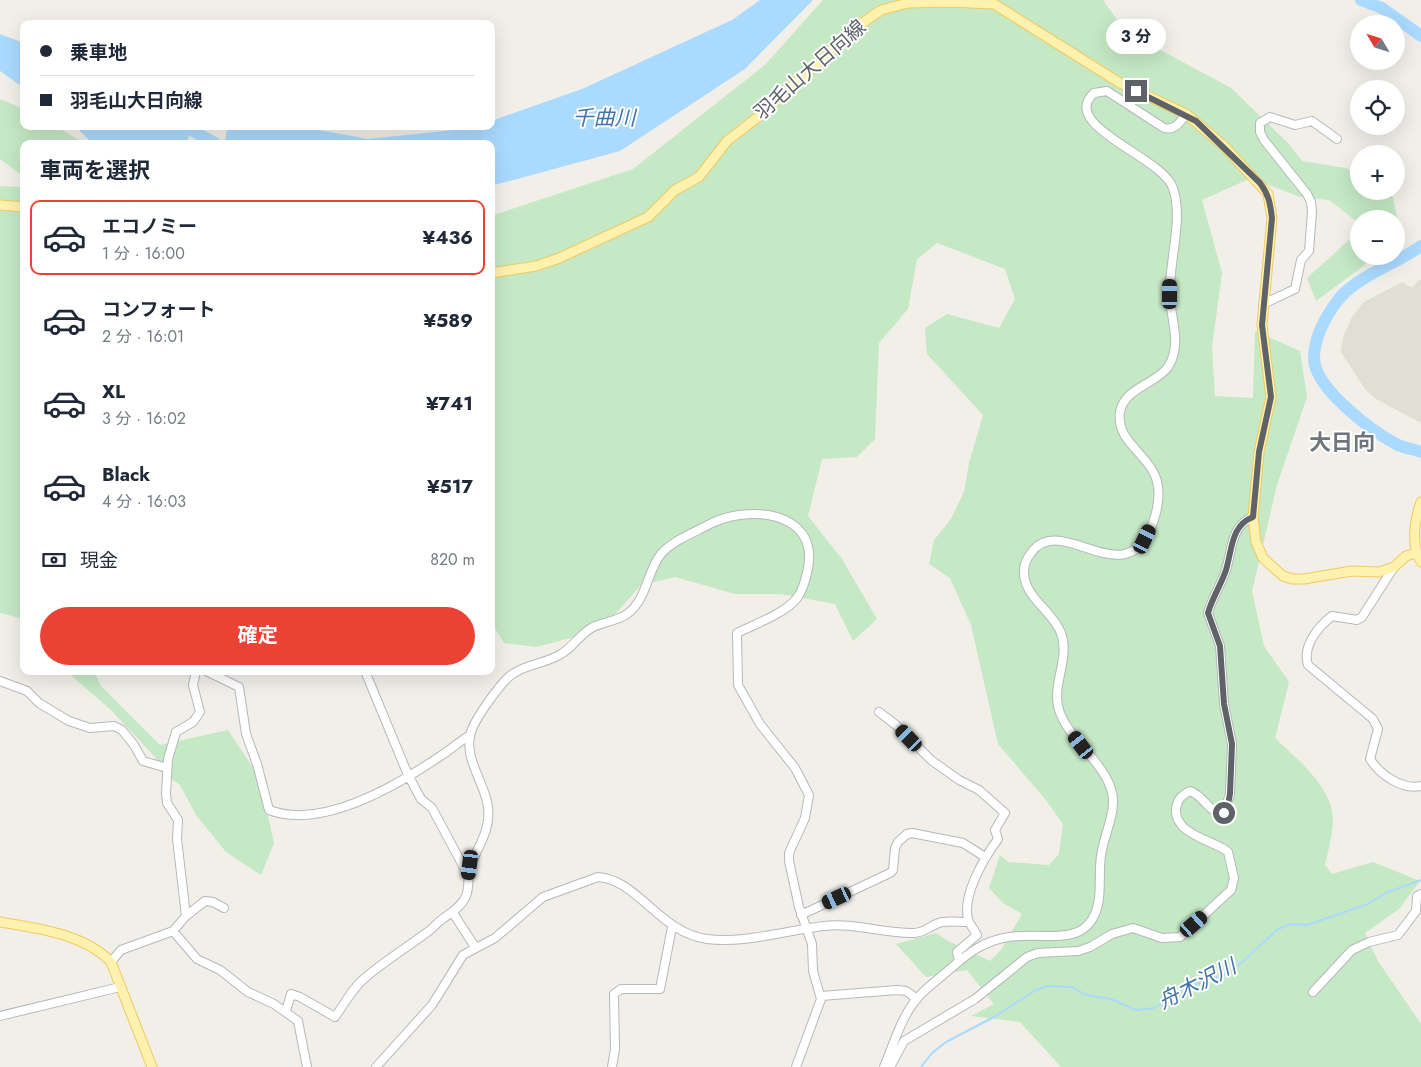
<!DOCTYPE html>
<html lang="ja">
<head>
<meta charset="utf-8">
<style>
  body { margin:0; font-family:Jost,"Noto Sans JP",sans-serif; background:#f6f6f7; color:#1f2937; height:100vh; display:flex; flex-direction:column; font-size:19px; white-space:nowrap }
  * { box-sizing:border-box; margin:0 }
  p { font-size:16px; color:#747a83 }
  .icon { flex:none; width:28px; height:28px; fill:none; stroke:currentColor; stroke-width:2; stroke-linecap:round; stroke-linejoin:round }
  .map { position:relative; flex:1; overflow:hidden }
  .sheet { position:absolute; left:20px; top:140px; width:475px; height:535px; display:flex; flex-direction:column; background:#fff; border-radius:10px; box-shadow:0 5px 20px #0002 }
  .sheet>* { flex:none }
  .guide { position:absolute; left:20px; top:20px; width:475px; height:110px; border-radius:10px; box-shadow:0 5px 20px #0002; display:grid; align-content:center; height:110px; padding:0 20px; background:#fff }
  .needle { width:32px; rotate:308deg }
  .tools { position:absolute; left:1350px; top:15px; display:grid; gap:10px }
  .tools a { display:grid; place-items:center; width:55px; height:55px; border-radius:50%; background:#fff; box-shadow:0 5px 20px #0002; font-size:25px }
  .end { position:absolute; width:22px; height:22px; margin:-11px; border:6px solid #5f6368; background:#fff; box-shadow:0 0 0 2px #fff }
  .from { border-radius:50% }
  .bubble { position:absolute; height:35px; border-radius:18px; background:#fff; box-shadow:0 5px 20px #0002; font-size:16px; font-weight:700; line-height:35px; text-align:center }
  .car { position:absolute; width:15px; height:30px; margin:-15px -8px; border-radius:6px; box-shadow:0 0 4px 1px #0007; background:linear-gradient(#222 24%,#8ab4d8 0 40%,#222 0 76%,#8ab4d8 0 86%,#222 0) }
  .guide b { display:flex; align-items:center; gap:18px; height:48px; font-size:19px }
  .guide b+b { border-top:1px solid #e0e1e3 }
  .guide i { width:12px; height:12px; background:#1f2937 }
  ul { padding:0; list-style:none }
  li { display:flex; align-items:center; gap:15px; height:75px; margin:0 10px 8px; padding:0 10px; border:2px solid transparent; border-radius:10px }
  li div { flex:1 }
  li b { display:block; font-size:19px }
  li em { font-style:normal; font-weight:700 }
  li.current { border-color:#ea4335 }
  li>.icon { width:45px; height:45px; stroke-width:1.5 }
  h2 { padding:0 20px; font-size:22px; line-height:60px }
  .pay { display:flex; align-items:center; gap:12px; height:55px; padding:0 20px; font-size:19px }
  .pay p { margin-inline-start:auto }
  .action { display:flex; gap:10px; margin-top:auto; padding:10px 20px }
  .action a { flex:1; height:58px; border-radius:30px; background:#ea4335; color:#fff; font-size:20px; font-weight:700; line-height:58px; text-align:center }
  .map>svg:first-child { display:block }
  .education { fill:#e1ded6 }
  .green { fill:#c5e8c5 }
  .water { fill:#aadaff }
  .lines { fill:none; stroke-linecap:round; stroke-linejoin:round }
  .stream { stroke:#aadaff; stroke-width:2 }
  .river { stroke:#aadaff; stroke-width:12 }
  .minor-casing { stroke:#b5b8bc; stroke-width:10 }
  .major-casing { stroke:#f2c960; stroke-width:11 }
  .minor { stroke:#fff; stroke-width:8 }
  .major { stroke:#fff2af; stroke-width:9 }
  .route { stroke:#5f6368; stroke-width:6 }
  .labels { text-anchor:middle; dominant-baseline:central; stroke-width:4; stroke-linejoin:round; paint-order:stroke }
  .street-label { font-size:20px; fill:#5f6368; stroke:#fff }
  .water-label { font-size:21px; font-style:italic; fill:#4174aa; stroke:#fff }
  .quarter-label { font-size:22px; font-weight:bold; fill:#70757a; stroke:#fff }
</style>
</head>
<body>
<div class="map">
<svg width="1421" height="1067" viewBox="0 0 1421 1067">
  <rect width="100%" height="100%" fill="#f1efe8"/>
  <!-- education -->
  <path class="education" d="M1419,280H1421V423L1376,399L1365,389L1341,352L1343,337L1352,317L1364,302L1402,282L1412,288Z"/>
  <!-- green -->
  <path class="green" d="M823,0H1103L1125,31L1231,88L1288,143L1302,161L1346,168L1359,176V191H1384L1393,197L1399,228L1396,232V219H1359V223L1329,200L1300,197L1251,178L1202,200L1222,273L1212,347L1215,396L1253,398L1255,331L1300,351L1307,397L1277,485L1252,591L1264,646L1289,682L1275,738C1297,759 1335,789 1333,823C1332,837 1328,851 1325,865L1332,874L1373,862L1420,881L1399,909L1365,933L1378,961L1421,1024V1067H1061L1020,1022L971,1016L994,1004L967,970L926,977L896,944L936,933L948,941L990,961L1001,950L1022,914L1003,903L989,888L1000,855L1008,862L1049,865L1059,854L1063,824L1046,800L998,744L971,625L950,578L929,564L934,540L951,519L964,492L969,463L983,415L927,354L925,328L947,314L999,328L1015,299L1005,269L937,243L917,259L908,309L879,343L875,439L857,457L822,459L808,516L842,559L877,619L853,641L835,604L781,594H735L675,577L641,585L601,630L536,647L504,643L491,622V216L633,169L765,65Z
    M0,99L24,109V126H55L86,144H24V177L0,159Z
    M0,186L24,187V619L0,613Z
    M1359,231V256H1373L1362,267L1316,301L1307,278Z
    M66,671H94L101,686L160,745L228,730L259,777L274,843L261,875L226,852L196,815L180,785L161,772L155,757L112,711Z"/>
  <!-- water -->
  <path class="water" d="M760,0H813L745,69L620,151L491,186V144H224L228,126H297L368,139L491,126V121L582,89L732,20Z
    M0,34L24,43V88L0,71Z
    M75,126H191L187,144H93Z"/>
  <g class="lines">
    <!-- stream -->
    <path class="stream" d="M921,1067L932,1053L946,1042L994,1017L1036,990L1048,986L1072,987L1086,995L1111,999L1136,1010L1154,1008L1186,988L1231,972L1278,929L1291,924L1307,925L1368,904L1386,893L1421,880"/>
    <!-- river -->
    <path class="river" d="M1361,0L1382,8L1421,36
      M185,126L216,144
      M1421,246C1396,264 1357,276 1338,300C1326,316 1314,337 1314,358C1314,388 1372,431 1396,444C1403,448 1413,449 1421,452"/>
    <defs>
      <path id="minor" d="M1263,304L1295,289L1301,260L1309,251L1312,212L1311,202L1307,194L1264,140L1260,132V123L1270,117L1295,125L1312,121L1337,139
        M1394,567L1362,617L1357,620L1332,616C1318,627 1302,646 1308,665L1373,719L1378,729L1370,759C1380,775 1402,790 1421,786
        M206,671L239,687L246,734L257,764L269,810C321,830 396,786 439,757C450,750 459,742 470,735
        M365,671L408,775L421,799L432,808L469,877
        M0,681L27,691L39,703L69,721L90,728L114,726L122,730L134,745L143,761L167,768
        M879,712L896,725L931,760L959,780L979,790L1005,813L995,830L998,839C984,858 960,898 969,922C971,926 975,931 977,935L957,952L959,961
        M453,913L475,947
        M801,915L890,873L893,870L895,848L898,842L907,834L912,833L963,843L985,857
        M186,916L205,901L213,902L224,908
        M173,931L186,916L177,839L178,820L167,803L166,794L168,759L176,732L193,722L200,712L193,685L196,671
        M111,962L121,950L173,931L197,959L220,970L248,992L274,1004L298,1021L307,1067
        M1313,992L1352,950L1369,942L1398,935L1416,911L1417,896L1421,894
        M821,996L897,990L906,991L917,999
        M286,1011L291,994L300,997L335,1017C345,1003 353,987 366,977C385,961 406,948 426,933C433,929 437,922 444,918C452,912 462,906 466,896C470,886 467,874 471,864C479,845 491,829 488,807C485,782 463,759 471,732C475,719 502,680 514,673C528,664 547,663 561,654C573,647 580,634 593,627C604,622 617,621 627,614C647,600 647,571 661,554C672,541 693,533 708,525C746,504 819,510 808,568C806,579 803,590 797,598C786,613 753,625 737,633L738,685L760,724L795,768L809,795L805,818L789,853V861L799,907L812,944L813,971L821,999L796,1067
        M0,1016L120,987
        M376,1067L432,1005L463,955L495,938L543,897L598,877C637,879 660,933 707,939C743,944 788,930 824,926C852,922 886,934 914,933C925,933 932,924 942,922C951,921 960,922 969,922
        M612,1067L615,1049L614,994L621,989H660L672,927
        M884,1067C894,1043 902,1014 920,995C929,986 940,978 950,969C960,960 971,951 983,945C994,940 1009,936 1022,936C1047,934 1080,944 1094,916C1103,898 1098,876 1101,856C1103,839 1112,822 1113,804C1115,767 1065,740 1058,706C1053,682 1070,657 1061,633C1053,611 1023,597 1024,571C1024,564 1027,558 1031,553C1060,512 1121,591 1149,532C1155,519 1160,502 1158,487C1155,456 1115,444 1120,412C1124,388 1156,384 1168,367C1180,349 1174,327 1171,308C1165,270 1185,224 1173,188C1163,157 1058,126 1094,93L1107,91L1164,128C1175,131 1180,122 1186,114
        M890,1067L904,1041L975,999L1027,957L1038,953L1078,951L1090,947L1112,934L1133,928L1162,938L1180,937L1231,890L1234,878L1228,852C1214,840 1174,835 1176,809C1177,799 1182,795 1190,791C1206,797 1207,813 1224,813L1230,794L1232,744L1224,704L1220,646L1208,613C1212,598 1221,585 1226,570C1232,550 1231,525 1253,517"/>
      <path id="major" d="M0,205L24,207
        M491,273L536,266L557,259L648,217L675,190L699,177L727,141L758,117L861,24L881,10L908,3L950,2L994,4L1120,83L1186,114L1224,146L1268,194L1272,218L1262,325L1271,397L1259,452L1253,517L1256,542L1263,558L1283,576L1292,579H1304L1352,571L1379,572L1394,567L1406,556L1416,553
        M1421,502C1414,521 1411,545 1421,562
        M0,922C37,928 84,934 111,962L152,1067"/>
    </defs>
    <!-- minor casing -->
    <use href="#minor" class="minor-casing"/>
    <!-- major casing -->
    <use href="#major" class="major-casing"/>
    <!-- minor -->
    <use href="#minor" class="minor"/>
    <!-- major -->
    <use href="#major" class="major"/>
  </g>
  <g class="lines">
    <!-- route -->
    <path class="route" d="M1136,91L1196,121L1260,183C1269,195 1270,203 1272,218L1262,325L1271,397L1259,452L1253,517C1231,525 1232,550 1226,570C1221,585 1212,598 1208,613L1220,646L1224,704L1232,744L1230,794L1227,809L1224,813"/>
  </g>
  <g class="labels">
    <!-- street labels -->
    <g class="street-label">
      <text transform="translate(810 70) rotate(-41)">羽毛山大日向線</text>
    </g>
    <!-- water labels -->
    <g class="water-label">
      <text x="604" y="118">千曲川</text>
      <text transform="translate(1197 984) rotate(-27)">舟木沢川</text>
    </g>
    <!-- quarter labels -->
    <g class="quarter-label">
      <text x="1342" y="442">大日向</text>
    </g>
  </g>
</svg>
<div class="tools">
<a><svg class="needle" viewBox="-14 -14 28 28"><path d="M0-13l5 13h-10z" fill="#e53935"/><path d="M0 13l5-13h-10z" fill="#747a83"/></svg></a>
<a><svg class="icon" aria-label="locate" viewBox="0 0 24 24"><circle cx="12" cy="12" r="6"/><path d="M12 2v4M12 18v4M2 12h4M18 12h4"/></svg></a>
<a>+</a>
<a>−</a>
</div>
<i class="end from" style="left:1224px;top:813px"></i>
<i class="end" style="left:1136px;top:91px"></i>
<div class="bubble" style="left:1106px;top:19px;width:60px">3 分</div>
<i class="car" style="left:1170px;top:294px;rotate:0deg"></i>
<i class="car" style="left:1145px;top:539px;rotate:26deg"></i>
<i class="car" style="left:909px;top:738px;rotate:316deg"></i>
<i class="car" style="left:1081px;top:745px;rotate:323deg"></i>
<i class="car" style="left:470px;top:865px;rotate:187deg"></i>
<i class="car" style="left:837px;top:898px;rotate:245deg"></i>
<i class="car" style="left:1194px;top:924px;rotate:49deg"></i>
<div class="guide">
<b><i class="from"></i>乗車地</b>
<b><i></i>羽毛山大日向線</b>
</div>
<section class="sheet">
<h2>車両を選択</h2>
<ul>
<li class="current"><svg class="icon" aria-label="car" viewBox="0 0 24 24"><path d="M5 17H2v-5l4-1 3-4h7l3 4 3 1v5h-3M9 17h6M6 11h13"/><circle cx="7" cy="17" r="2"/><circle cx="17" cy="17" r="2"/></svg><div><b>エコノミー</b><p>1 分 · 16:00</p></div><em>¥436</em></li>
<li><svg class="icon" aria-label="car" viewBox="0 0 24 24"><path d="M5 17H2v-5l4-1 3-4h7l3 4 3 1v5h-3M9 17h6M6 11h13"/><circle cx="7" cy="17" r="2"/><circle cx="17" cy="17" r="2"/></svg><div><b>コンフォート</b><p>2 分 · 16:01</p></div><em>¥589</em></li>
<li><svg class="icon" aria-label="car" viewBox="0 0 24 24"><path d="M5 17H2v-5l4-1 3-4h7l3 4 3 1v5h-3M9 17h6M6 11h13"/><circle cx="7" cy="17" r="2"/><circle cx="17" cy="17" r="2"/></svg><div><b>XL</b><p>3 分 · 16:02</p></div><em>¥741</em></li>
<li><svg class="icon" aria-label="car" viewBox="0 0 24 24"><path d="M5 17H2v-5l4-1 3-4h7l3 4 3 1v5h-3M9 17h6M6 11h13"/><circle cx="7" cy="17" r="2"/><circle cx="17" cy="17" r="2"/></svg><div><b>Black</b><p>4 分 · 16:03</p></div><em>¥517</em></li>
</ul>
<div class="pay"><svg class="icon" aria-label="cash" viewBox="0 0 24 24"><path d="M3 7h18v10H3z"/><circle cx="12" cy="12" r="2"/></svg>現金<p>820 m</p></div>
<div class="action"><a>確定</a></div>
</section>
</div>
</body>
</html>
